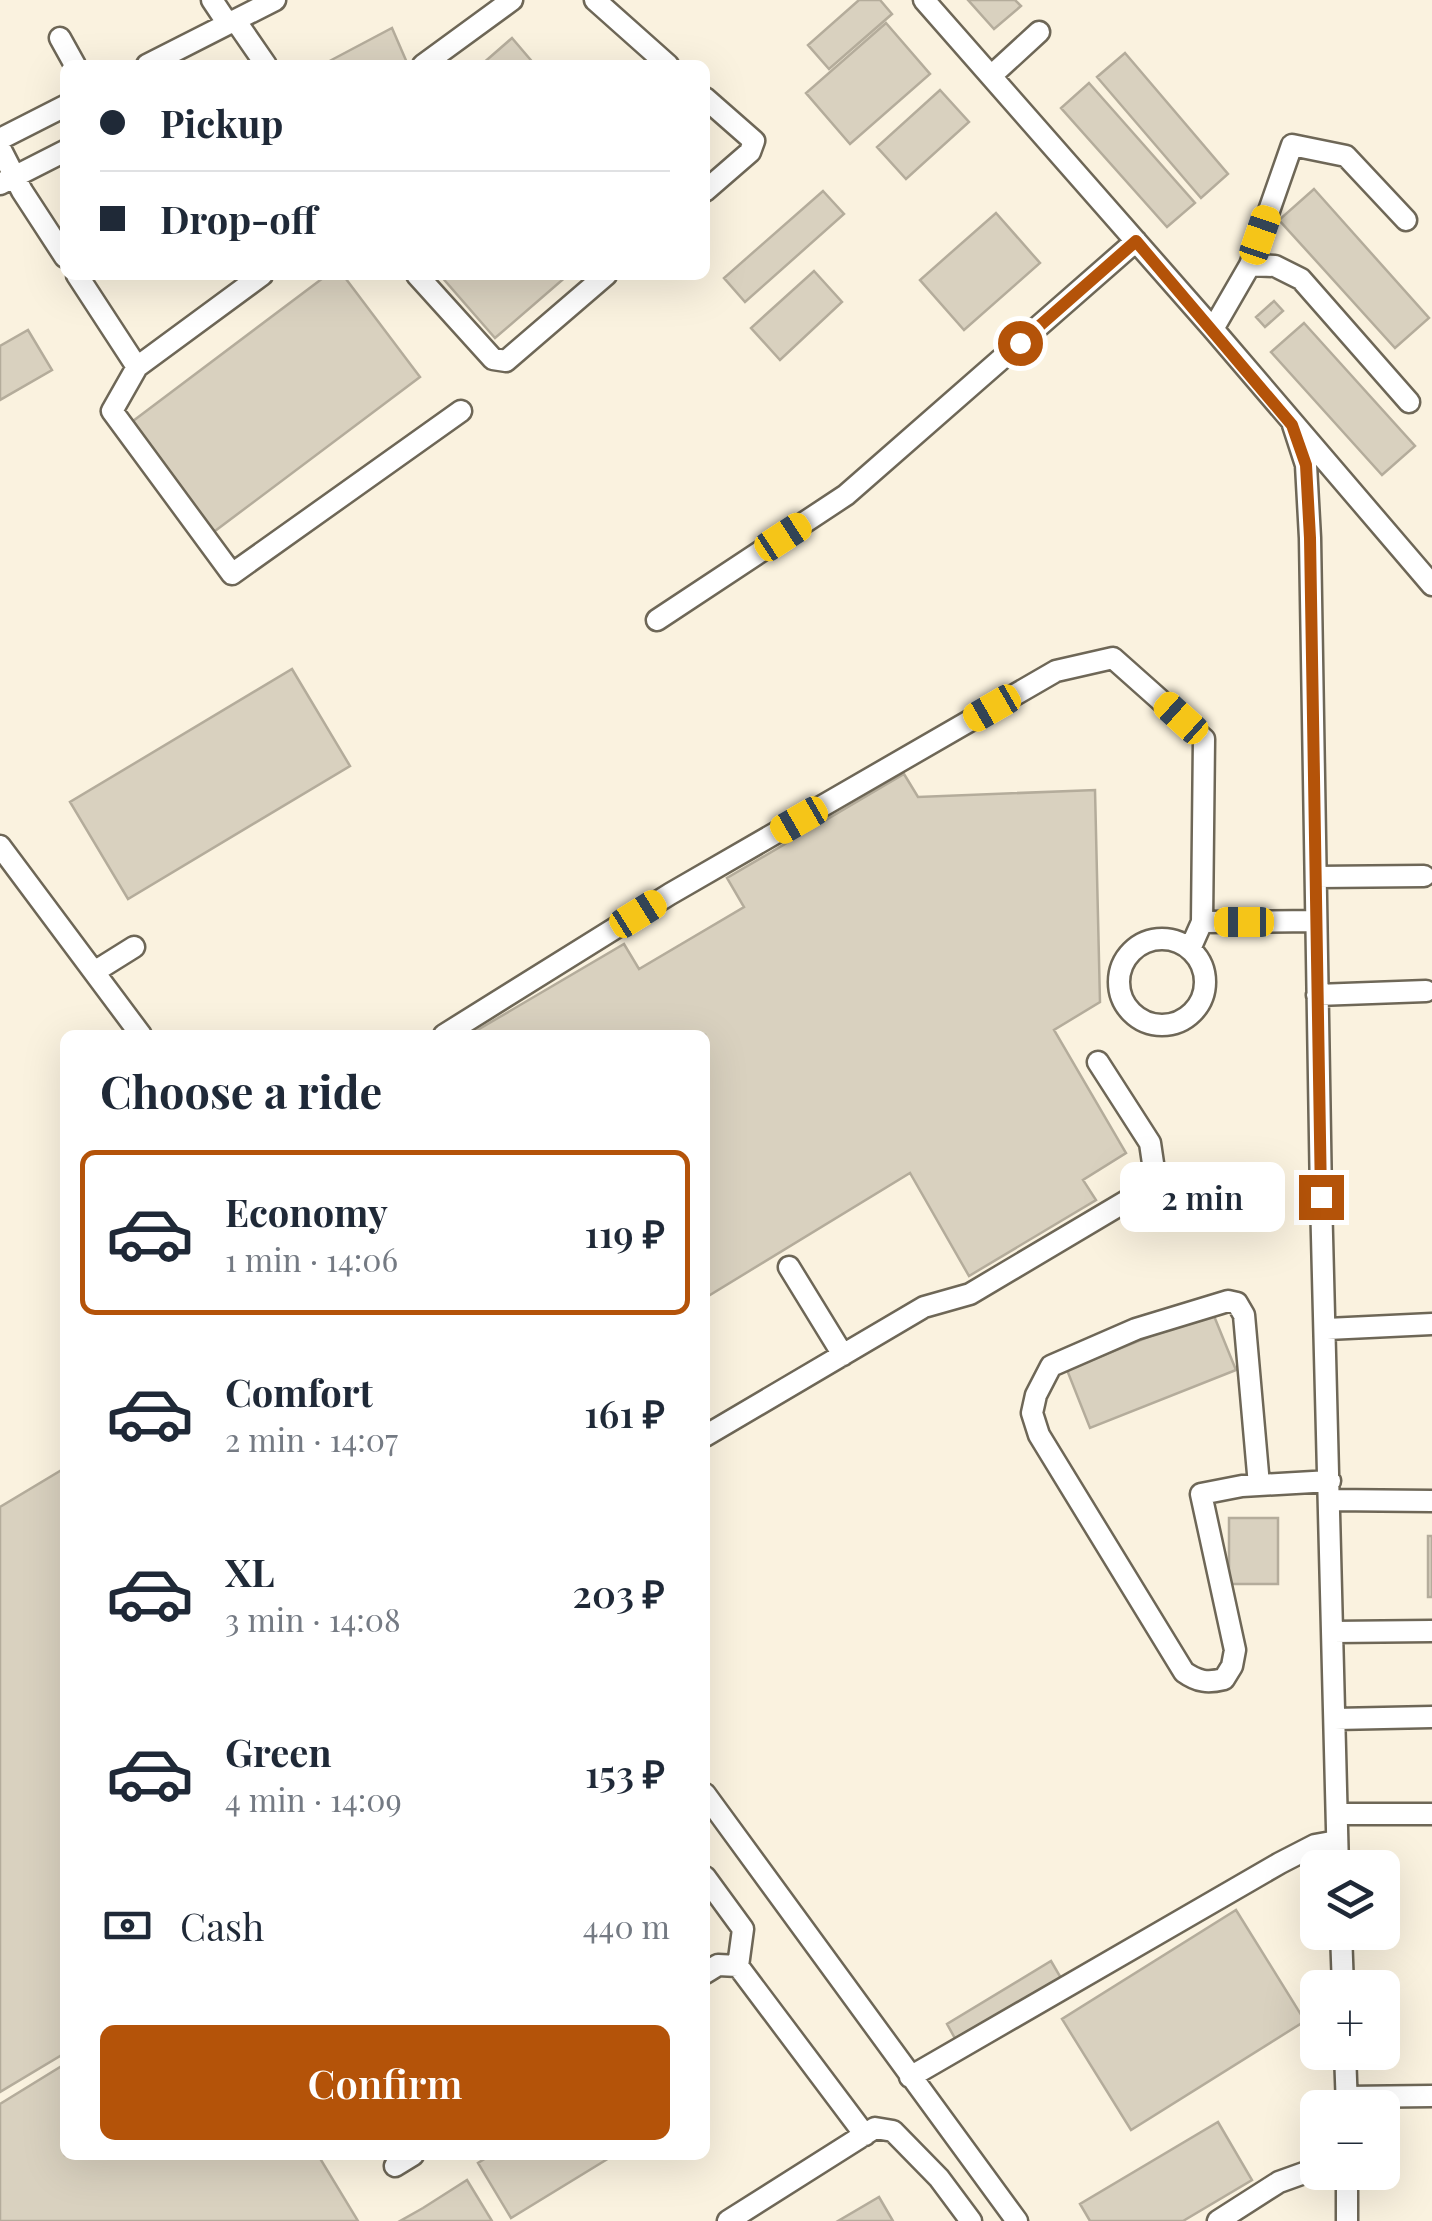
<!DOCTYPE html>
<html lang="en">
<head>
<meta charset="utf-8">
<style>
  body { margin:0; font-family:"Playfair Display",serif; background:#f6f6f7; color:#1f2937; height:100vh; display:flex; flex-direction:column; font-size:38px; white-space:nowrap }
  * { box-sizing:border-box; margin:0 }
  p { font-size:32px; color:#747a83 }
  .icon { flex:none; width:55px; height:55px; fill:none; stroke:currentColor; stroke-width:2; stroke-linecap:round; stroke-linejoin:round }
  .map { position:relative; flex:1; overflow:hidden }
  .sheet { position:absolute; left:60px; top:1030px; width:650px; height:1130px; display:flex; flex-direction:column; background:#fff; border-radius:15px; box-shadow:0 10px 40px #0002 }
  .sheet>* { flex:none }
  .hud { position:absolute; left:60px; top:60px; width:650px; height:220px; border-radius:15px; box-shadow:0 10px 40px #0002; display:grid; align-content:center; height:220px; padding:0 40px; background:#fff }
  .controls { position:absolute; left:1300px; top:1850px; display:grid; gap:20px }
  .controls a { display:grid; place-items:center; width:100px; height:100px; border-radius:15px; background:#fff; box-shadow:0 10px 40px #0002; font-size:50px }
  .end { position:absolute; width:45px; height:45px; margin:-22px; border:12px solid #b45309; background:#fff; box-shadow:0 0 0 5px #fff }
  .from { border-radius:50% }
  .bubble { position:absolute; height:70px; border-radius:15px; background:#fff; box-shadow:0 10px 40px #0002; font-size:32px; font-weight:600; line-height:70px; text-align:center }
  .car { position:absolute; width:30px; height:60px; margin:-30px -15px; border-radius:12px; box-shadow:0 0 8px 2px #0007; background:linear-gradient(#f5c518 24%,#345 0 40%,#f5c518 0 76%,#345 0 86%,#f5c518 0) }
  .hud b { display:flex; align-items:center; gap:35px; height:95px; font-size:38px }
  .hud b+b { border-top:2px solid #e0e1e3 }
  .hud i { width:25px; height:25px; background:#1f2937 }
  ul { padding:0; list-style:none }
  li { display:flex; align-items:center; gap:30px; height:165px; margin:0 20px 15px; padding:0 20px; border:5px solid transparent; border-radius:15px }
  li div { flex:1 }
  li b { display:block; font-size:38px }
  li em { font-style:normal; font-weight:600 }
  li.on { border-color:#b45309 }
  li>.icon { width:90px; height:90px; stroke-width:1.5 }
  h2 { padding:0 40px; font-size:45px; line-height:120px }
  .pay { display:flex; align-items:center; gap:25px; height:110px; padding:0 40px; font-size:38px }
  .pay p { margin-inline-start:auto }
  .primary-button { display:flex; gap:20px; margin-top:auto; padding:20px 40px }
  .primary-button a { flex:1; height:115px; border-radius:15px; background:#b45309; color:#fff; font-size:40px; font-weight:600; line-height:115px; text-align:center }
  .map>svg:first-child { display:block }
  .building { fill:#d9d1bf; stroke:#b4ac9b; stroke-width:2.5 }
  .lines { fill:none; stroke-linecap:round; stroke-linejoin:round }
  .minor-casing { stroke:#6e6757; stroke-width:25 }
  .minor { stroke:#fff; stroke-width:20 }
  .route { stroke:#b45309; stroke-width:12 }
</style>
</head>
<body>
<div class="map">
<svg width="1432" height="2221" viewBox="0 0 1432 2221">
  <rect width="100%" height="100%" fill="#faf2df"/>
  <!-- building -->
  <path class="building" d="M859,0H880L892,14L829,69L808,45Z
    M968,0H1015L1021,6L994,29Z
    M886,23L930,74L850,144L806,93Z
    M392,28L408,65H322Z
    M512,38L535,65H481Z
    M1125,53L1228,174L1201,198L1097,77Z
    M1089,83L1195,203L1167,227L1061,108Z
    M940,90L969,122L906,179L877,147Z
    M1314,189L1429,318L1395,348L1279,220Z
    M823,191L844,214L745,302L724,278Z
    M996,213L1040,263L964,330L920,280Z
    M814,271L842,302L780,360L751,328Z
    M327,275H343L420,377L211,534L129,424Z
    M440,275H568L495,338Z
    M1274,301L1283,311L1265,327L1256,317Z
    M1304,323L1415,446L1382,475L1271,352Z
    M28,330L52,370L0,400V346Z
    M292,669L350,766L128,899L70,802Z
    M904,774L918,797L1095,790L1100,1002L1054,1030L1126,1153L1083,1180L1096,1200L969,1276L910,1173L705,1298V1035H469L624,944L639,969L744,907L727,878Z
    M1212,1311L1236,1370L1090,1428L1067,1370Z
    M65,1468V2053L0,2092V1507Z
    M1229,1518H1278V1584H1229Z
    M1428,1536H1432V1597H1428Z
    M1236,1910L1305,2021L1131,2130L1062,2019Z
    M1051,1961L1061,1978L957,2042L947,2024Z
    M65,2064V2155H318L358,2221H0V2104Z
    M1218,2122L1252,2180L1183,2221H1090L1080,2204Z
    M491,2155H614L511,2218L478,2163Z
    M467,2180L492,2221H400L423,2208Z
    M879,2197L893,2221H838Z"/>
  <g class="lines">
    <defs>
      <path id="minor" d="M212,0L228,24
        M595,0L668,65
        M924,0L1213,329L1432,585
        M235,20L266,65
        M60,38L75,65
        M147,65L275,0
        M423,65L512,0
        M991,76L1039,32
        M705,98L754,141L750,152L705,191
        M0,139L65,106
        M0,148L22,191L65,257
        M0,184L65,151
        M1250,265L1275,266L1301,279L1409,402
        M77,275L137,367
        M262,275L137,367L112,411L232,574L461,411
        M417,275L493,359L506,361L606,275
        M1213,329L1250,265L1292,145L1346,156L1406,220
        M1293,425L1306,465L1310,538L1321,1197L1338,1868
        M657,620L846,495L1136,241
        M0,846L141,1035
        M1317,877L1424,876
        M1202,922L1316,921
        M1119 982a43 43 0 1 1 86 0a43 43 0 1 1-86 0Z
        M94,972L134,947
        M1317,995L1426,991
        M444,1035L670,894L1056,671L1113,658L1204,739L1202,922L1190,949
        M789,1267L843,1355
        M1327,1329L1432,1324
        M705,1436L924,1307L970,1294L1145,1190L1154,1170L1150,1143L1098,1062
        M1259,1485L1244,1315L1237,1303L1228,1301L1136,1329L1051,1366L1036,1395L1032,1413L1039,1435L1184,1672C1198,1682 1208,1683 1224,1679L1232,1666L1235,1650L1201,1494L1242,1486L1330,1481
        M1330,1500L1432,1501
        M1333,1632L1432,1631
        M1335,1719L1432,1717
        M705,1794L1017,2221
        M1337,1814H1432
        M705,1877L743,1929L738,1966
        M1341,1932L1343,1988
        M705,1973L718,1965L738,1966L865,2135
        M1345,2052L1347,2108
        M910,2077L1280,1863L1315,1845L1337,1841
        M1347,2097L1432,2096
        M395,2166L413,2155
        M1347,2172V2221
        M728,2221L875,2128L893,2131L939,2178L971,2221
        M1218,2221L1279,2182L1318,2168"/>
    </defs>
    <!-- minor casing -->
    <use href="#minor" class="minor-casing"/>
    <!-- minor -->
    <use href="#minor" class="minor"/>
  </g>
  <g class="lines">
    <!-- route -->
    <path class="route" d="M1020,343L1136,241L1292,425L1306,465L1310,538L1321,1197"/>
  </g>
</svg>
<div class="controls">
<a><svg class="icon" aria-label="layers" viewBox="0 0 24 24"><path d="M12 4l9 5-9 5-9-5zM3 14l9 5 9-5"/></svg></a>
<a>+</a>
<a>−</a>
</div>
<i class="end from" style="left:1020px;top:343px"></i>
<i class="end" style="left:1321px;top:1197px"></i>
<div class="bubble" style="left:1120px;top:1162px;width:165px">2 min</div>
<i class="car" style="left:1260px;top:235px;rotate:19deg"></i>
<i class="car" style="left:783px;top:537px;rotate:57deg"></i>
<i class="car" style="left:992px;top:708px;rotate:240deg"></i>
<i class="car" style="left:1181px;top:718px;rotate:312deg"></i>
<i class="car" style="left:799px;top:820px;rotate:240deg"></i>
<i class="car" style="left:638px;top:914px;rotate:58deg"></i>
<i class="car" style="left:1244px;top:922px;rotate:270deg"></i>
<div class="hud">
<b><i class="from"></i>Pickup</b>
<b><i></i>Drop-off</b>
</div>
<section class="sheet">
<h2>Choose a ride</h2>
<ul>
<li class="on"><svg class="icon" aria-label="car" viewBox="0 0 24 24"><path d="M5 17H2v-5l4-1 3-4h7l3 4 3 1v5h-3M9 17h6M6 11h13"/><circle cx="7" cy="17" r="2"/><circle cx="17" cy="17" r="2"/></svg><div><b>Economy</b><p>1 min · 14:06</p></div><em>119 ₽</em></li>
<li><svg class="icon" aria-label="car" viewBox="0 0 24 24"><path d="M5 17H2v-5l4-1 3-4h7l3 4 3 1v5h-3M9 17h6M6 11h13"/><circle cx="7" cy="17" r="2"/><circle cx="17" cy="17" r="2"/></svg><div><b>Comfort</b><p>2 min · 14:07</p></div><em>161 ₽</em></li>
<li><svg class="icon" aria-label="car" viewBox="0 0 24 24"><path d="M5 17H2v-5l4-1 3-4h7l3 4 3 1v5h-3M9 17h6M6 11h13"/><circle cx="7" cy="17" r="2"/><circle cx="17" cy="17" r="2"/></svg><div><b>XL</b><p>3 min · 14:08</p></div><em>203 ₽</em></li>
<li><svg class="icon" aria-label="car" viewBox="0 0 24 24"><path d="M5 17H2v-5l4-1 3-4h7l3 4 3 1v5h-3M9 17h6M6 11h13"/><circle cx="7" cy="17" r="2"/><circle cx="17" cy="17" r="2"/></svg><div><b>Green</b><p>4 min · 14:09</p></div><em>153 ₽</em></li>
</ul>
<div class="pay"><svg class="icon" aria-label="cash" viewBox="0 0 24 24"><path d="M3 7h18v10H3z"/><circle cx="12" cy="12" r="2"/></svg>Cash<p>440 m</p></div>
<div class="primary-button"><a>Confirm</a></div>
</section>
</div>
</body>
</html>
